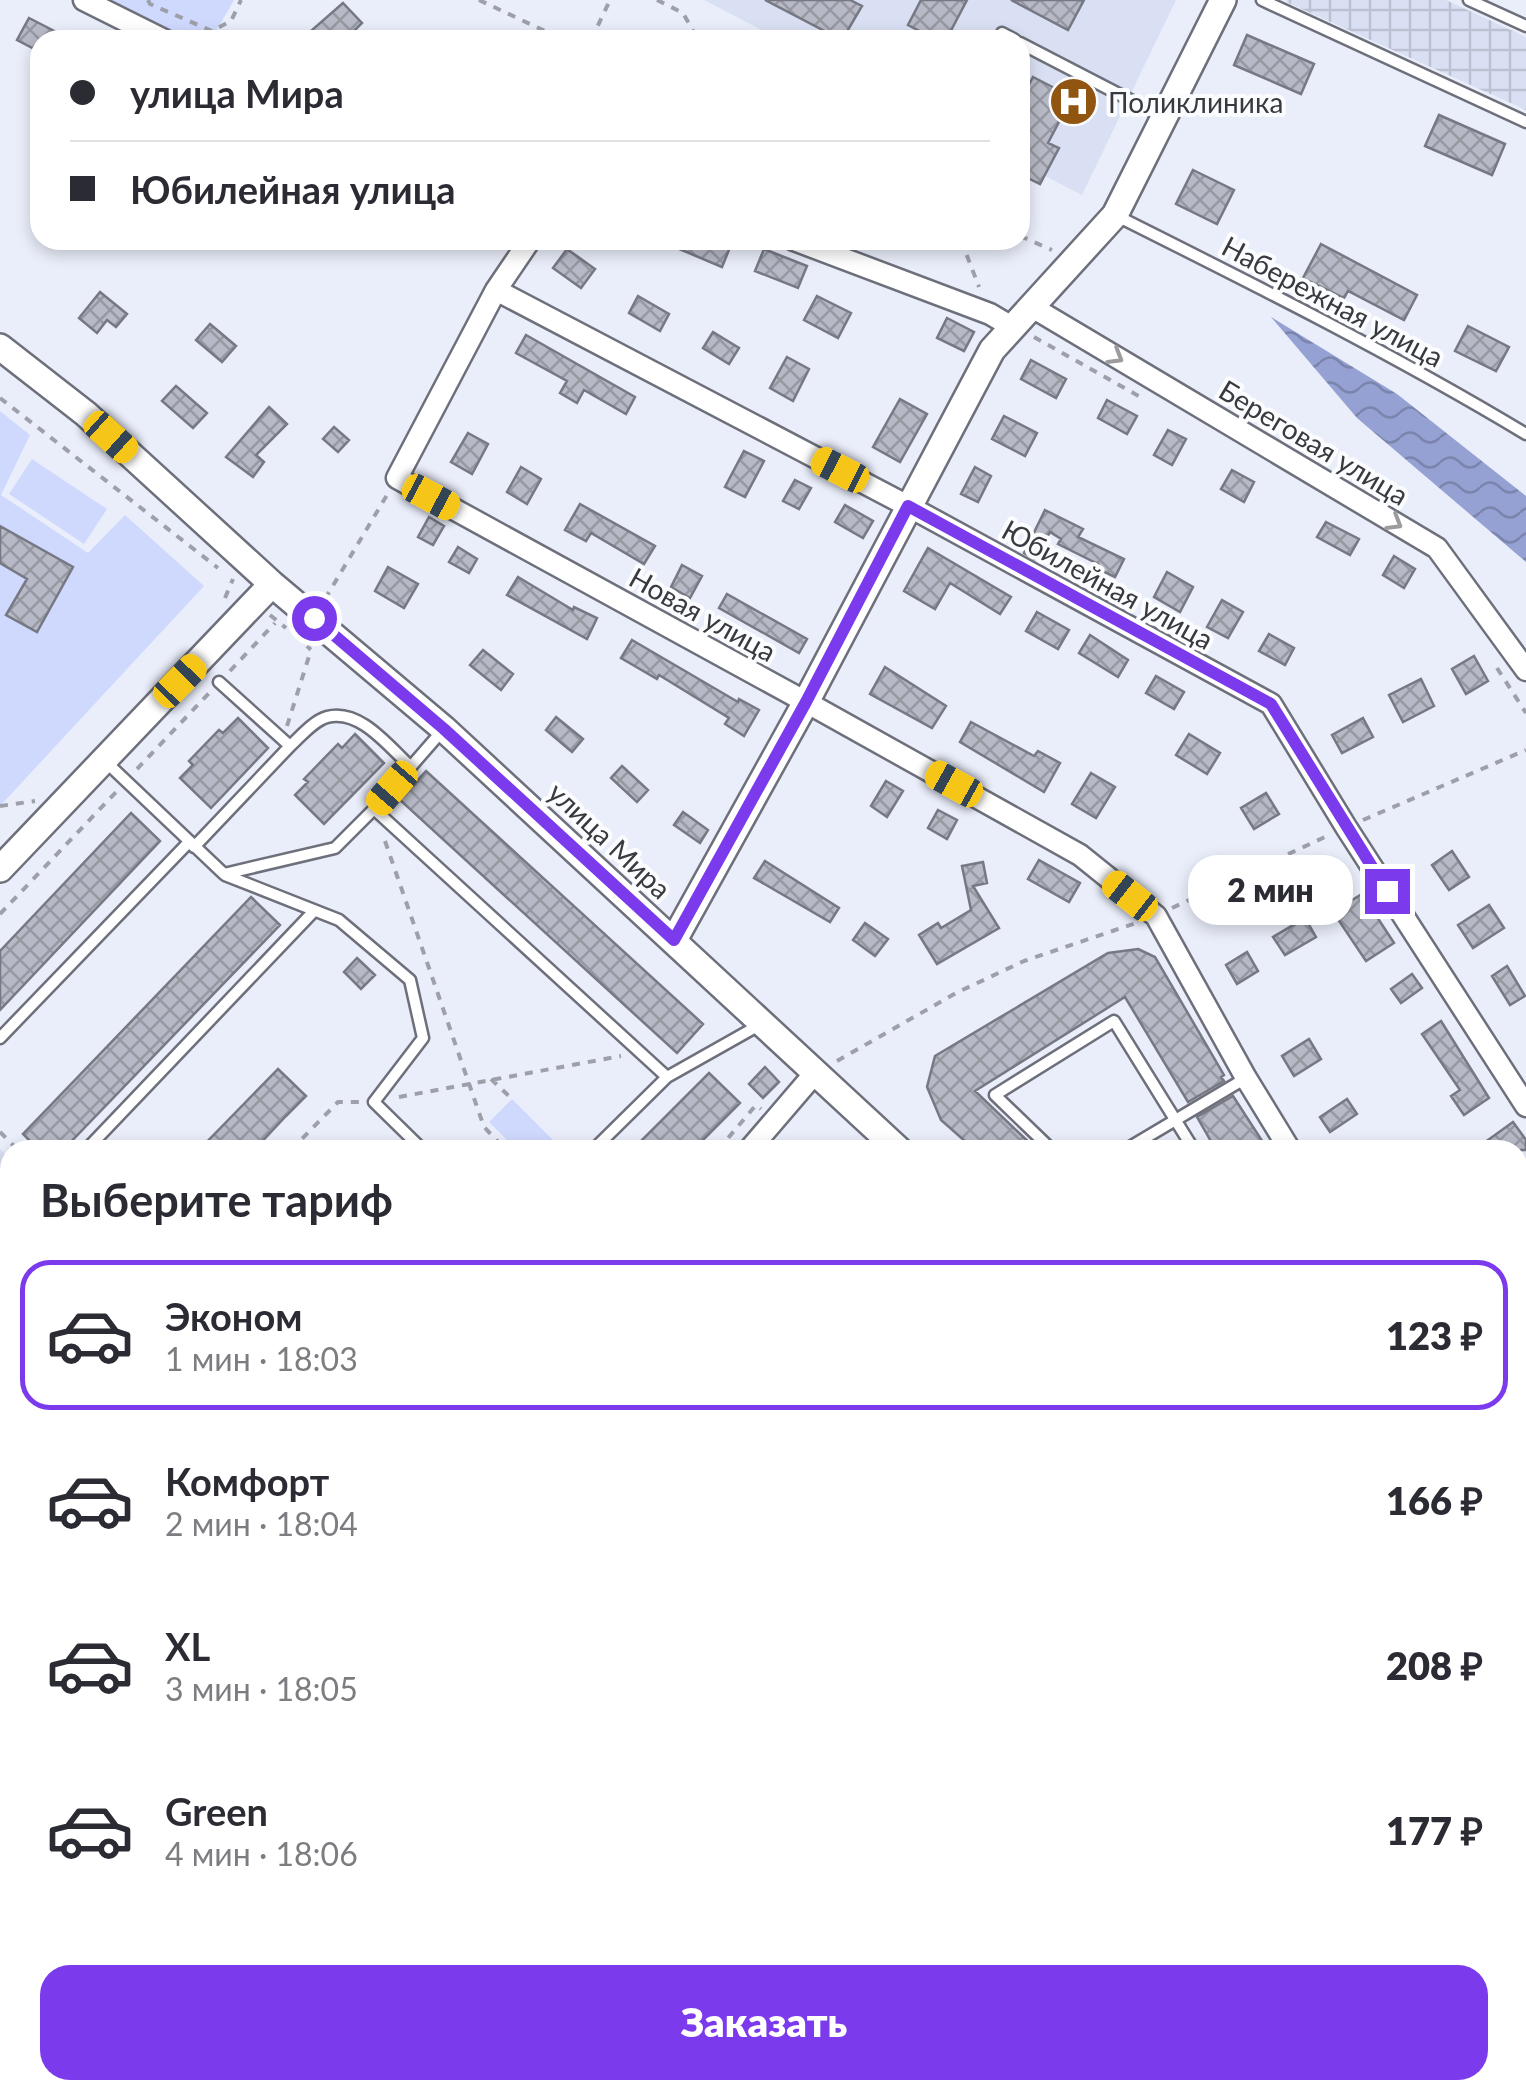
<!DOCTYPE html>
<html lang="ru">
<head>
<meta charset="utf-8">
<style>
  body { margin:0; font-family:Lato,sans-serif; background:#f7f7f7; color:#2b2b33; height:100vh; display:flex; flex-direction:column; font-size:38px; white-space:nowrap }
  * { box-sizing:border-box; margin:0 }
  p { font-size:32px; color:#7c7c81 }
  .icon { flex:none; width:55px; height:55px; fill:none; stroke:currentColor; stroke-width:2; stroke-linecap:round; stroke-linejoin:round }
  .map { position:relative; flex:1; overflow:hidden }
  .details { position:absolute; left:0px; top:1140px; width:1528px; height:960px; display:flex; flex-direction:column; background:#fff; border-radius:30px 30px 0 0; box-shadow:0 5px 15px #0003 }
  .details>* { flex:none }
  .hud { position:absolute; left:30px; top:30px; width:1000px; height:220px; border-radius:30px; box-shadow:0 5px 15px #0003; display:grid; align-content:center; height:220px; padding:0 40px; background:#fff }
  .end { position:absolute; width:45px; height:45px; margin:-22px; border:12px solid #7c3aed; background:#fff; box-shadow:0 0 0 5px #fff }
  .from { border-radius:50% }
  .bubble { position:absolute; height:70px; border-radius:30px; background:#fff; box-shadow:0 5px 15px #0003; font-size:32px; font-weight:800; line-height:70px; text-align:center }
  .car { position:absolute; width:30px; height:60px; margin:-30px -15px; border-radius:12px; box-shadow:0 0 8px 2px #0007; background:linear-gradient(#f5c518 24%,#345 0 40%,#f5c518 0 76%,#345 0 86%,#f5c518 0) }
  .hud b { display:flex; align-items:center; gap:35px; height:95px; font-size:38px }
  .hud b+b { border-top:2px solid #e1e1e2 }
  .hud i { width:25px; height:25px; background:#2b2b33 }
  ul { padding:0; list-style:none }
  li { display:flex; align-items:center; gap:30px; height:150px; margin:0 20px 15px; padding:0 20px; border:5px solid transparent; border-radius:30px }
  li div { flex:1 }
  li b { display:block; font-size:38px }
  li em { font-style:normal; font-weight:800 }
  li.active { border-color:#7c3aed }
  li>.icon { width:90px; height:90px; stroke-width:1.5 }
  h2 { padding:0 40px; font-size:45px; line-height:120px }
  .primary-button { display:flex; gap:20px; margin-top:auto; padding:20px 40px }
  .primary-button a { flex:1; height:115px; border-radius:30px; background:#7c3aed; color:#fff; font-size:40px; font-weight:800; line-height:115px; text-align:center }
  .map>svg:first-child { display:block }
  .built { fill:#dae0f3 }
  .industrial { fill:url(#industrial-grid) }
  .green { fill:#cfd9fe }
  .water { fill:url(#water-waves) }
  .building { fill:url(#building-cross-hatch); stroke:#767984; stroke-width:2.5 }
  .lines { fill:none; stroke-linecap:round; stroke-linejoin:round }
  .service-casing { stroke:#6d707b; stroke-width:15 }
  .minor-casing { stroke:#6d707b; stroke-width:25 }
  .tertiary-casing { stroke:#6d707b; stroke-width:30 }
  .path { stroke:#9da0a9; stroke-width:4; stroke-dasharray:8 8; stroke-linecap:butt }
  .service { stroke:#fff; stroke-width:10 }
  .minor { stroke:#fff; stroke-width:20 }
  .tertiary { stroke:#fff; stroke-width:25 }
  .oneway { stroke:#9c9c9f }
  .route { stroke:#7c3aed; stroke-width:12 }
  .labels { text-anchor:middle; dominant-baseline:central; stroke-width:8; stroke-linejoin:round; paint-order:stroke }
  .poi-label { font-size:28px; fill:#393a3f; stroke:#fbfcfe; text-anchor:start }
  .street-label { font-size:28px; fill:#393a3f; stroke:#fbfcfe }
</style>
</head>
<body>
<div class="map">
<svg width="1526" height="2100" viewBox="0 0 1526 2100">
  <defs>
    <pattern id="industrial-grid" width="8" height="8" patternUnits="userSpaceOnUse" patternTransform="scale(2.5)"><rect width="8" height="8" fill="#dae0f3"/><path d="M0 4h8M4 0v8" fill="none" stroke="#bcc1d1"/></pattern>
    <pattern id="water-waves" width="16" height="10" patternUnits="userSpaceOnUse" patternTransform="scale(2.5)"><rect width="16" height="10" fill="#95a1d2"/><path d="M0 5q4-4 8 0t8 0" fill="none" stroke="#7b84ac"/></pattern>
    <pattern id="building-cross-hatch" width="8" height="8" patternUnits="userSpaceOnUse" patternTransform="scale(2.5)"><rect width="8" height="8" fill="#b7bac6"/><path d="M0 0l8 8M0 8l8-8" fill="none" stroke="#9698a2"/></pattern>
  </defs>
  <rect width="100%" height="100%" fill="#eaeefa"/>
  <!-- built -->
  <path class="built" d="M704,0H1176L1082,195L1020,163V40H781Z
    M0,1149L10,1159V1541L0,1531Z
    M416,2090H810L819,2098L427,2100Z"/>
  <!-- industrial -->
  <path class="industrial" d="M1286,0H1446L1526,37V110L1286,2Z"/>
  <!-- green -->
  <path class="green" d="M106,0H234L211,40H187Z
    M0,411L30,435L1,495L88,553L125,515L204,586L0,806Z
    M32,459L107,509L84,544L9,494Z
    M512,1099L555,1142L547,1150H517L489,1122Z"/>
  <!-- water -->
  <path class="water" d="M1271,317L1397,394L1526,496V562L1357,418Z"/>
  <!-- building -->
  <path class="building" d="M765,0H850L862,6L842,40Z
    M921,0H967L946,40H937L908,25Z
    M1011,0H1084L1068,30Z
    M343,3L362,23L345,40H321L312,30Z
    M29,18L72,40H40V52L17,40Z
    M1247,35L1314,64L1301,94L1234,65Z
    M1033,77L1072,97L1048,143L1059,148L1040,184L1020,174V102Z
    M1439,115L1505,144L1492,175L1425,146Z
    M1193,170L1234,190L1217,224L1176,204Z
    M658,240H733L722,267Z
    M1321,244L1417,295L1404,320L1348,291L1344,298L1303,278Z
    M567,249L595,269L581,288L553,268Z
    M764,249L807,266L798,288L755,271Z
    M100,292L127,314L116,327L107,320L97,333L79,318Z
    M638,296L669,314L660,331L629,313Z
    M817,296L851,313L838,338L804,320Z
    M947,318L974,332L964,351L937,338Z
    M210,324L236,346L222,362L196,340Z
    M1468,326L1509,347L1496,371L1455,351Z
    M713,332L739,348L729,364L703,348Z
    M526,335L635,397L626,414L584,390L577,403L560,393L567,381L516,353Z
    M787,357L809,369L793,401L770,388Z
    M1031,360L1066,379L1056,398L1021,379Z
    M176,386L207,413L193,428L162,401Z
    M900,399L927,414L900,462L873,447Z
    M1107,400L1137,416L1127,434L1098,418Z
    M269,407L287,424L256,455L264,462L253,477L226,457Z
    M1004,416L1037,433L1025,456L992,439Z
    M334,427L349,440L338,452L323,439Z
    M1168,430L1186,439L1172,465L1154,455Z
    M468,433L488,444L472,474L451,462Z
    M744,451L764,461L745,497L725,487Z
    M521,467L541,479L527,504L507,492Z
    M975,467L991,476L978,502L961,494Z
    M1232,470L1254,482L1244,502L1221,489Z
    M795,480L811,488L799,509L783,501Z
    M580,504L655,546L644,564L591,533L586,541L565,530Z
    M845,505L873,521L863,538L835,522Z
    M1045,510L1083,529L1078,537L1124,559L1115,577L1096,568L1098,564L1058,544L1061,539L1050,532L1034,559L1024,553Z
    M429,517L444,526L433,545L418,537Z
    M1326,522L1359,539L1350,555L1317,537Z
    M0,526L73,567L37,632L6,615L27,579L0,563Z
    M458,547L477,559L469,573L449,562Z
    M928,548L1011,597L1000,614L950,583L935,609L904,591Z
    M1394,556L1415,569L1404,588L1383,575Z
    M682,565L702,576L690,598L671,587Z
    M388,567L418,584L404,608L375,591Z
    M1167,572L1193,587L1180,612L1154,597Z
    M518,577L573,610L574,607L597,618L587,639L507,595Z
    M727,594L807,639L799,653L719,608Z
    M1222,600L1243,612L1228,638L1207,627Z
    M1037,612L1069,630L1058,649L1026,631Z
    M1269,634L1294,648L1285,665L1259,651Z
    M1090,635L1128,660L1118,677L1079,653Z
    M632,640L738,702L739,699L759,710L744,736L725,724L729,718L659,675L657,679L621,658Z
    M483,650L513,674L501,690L470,665Z
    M1474,656L1488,681L1466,694L1452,669Z
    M885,667L946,706L932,728L870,694Z
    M1156,676L1184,692L1174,709L1146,693Z
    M1421,679L1434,706L1403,722L1389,695Z
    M556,717L583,739L572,752L546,730Z
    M238,718L268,748L211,808L180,778L193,765L189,761L219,730L223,733Z
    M1363,718L1373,737L1342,753L1332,735Z
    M971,722L1034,756L1038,751L1060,763L1044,792L960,742Z
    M355,734L384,763L324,824L295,795L308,782L304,779L338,744L342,748Z
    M1189,734L1220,753L1207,774L1176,755Z
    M622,766L648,790L637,802L611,778Z
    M426,771L703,1024L677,1053L400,800Z
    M1091,773L1115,787L1096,818L1072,804Z
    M886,781L903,791L887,817L871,806Z
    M1266,793L1279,814L1254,829L1241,808Z
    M938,810L957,820L947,839L928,828Z
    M683,812L708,830L700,843L674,825Z
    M131,813L160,841L0,1010V951Z
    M1452,851L1469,877L1449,890L1432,865Z
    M1039,860L1080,883L1069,902L1028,879Z
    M765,861L839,908L830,922L754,878Z
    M983,862L987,883L973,886L999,928L937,964L919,935L938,923L941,928L971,910L962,866Z
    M1362,894L1394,943L1366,961L1333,912Z
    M251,897L280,925L63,1150H39L23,1134Z
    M1489,905L1504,928L1473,948L1458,925Z
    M1305,918L1316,937L1285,955L1273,937Z
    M865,923L888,939L875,956L853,940Z
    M1138,949L1155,957L1224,1075L1221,1077L1224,1081L1188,1102L1125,997L975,1091L1037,1150H975L941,1120L927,1087L935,1056L1108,953Z
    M1247,952L1258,971L1237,984L1226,965Z
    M357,958L375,975L361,989L344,972Z
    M1507,966L1525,996L1510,1005L1492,976Z
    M1412,974L1422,988L1401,1003L1391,989Z
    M1441,1021L1489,1098L1464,1115L1451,1096L1460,1090L1422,1034Z
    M1309,1039L1321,1059L1294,1076L1282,1056Z
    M765,1067L779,1082L763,1098L749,1084Z
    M278,1069L306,1096L286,1116L254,1150H199Z
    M709,1073L740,1103L693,1150H632Z
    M1233,1096L1268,1150H1216L1197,1117Z
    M1347,1099L1357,1114L1330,1132L1320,1117Z
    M1513,1122L1526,1140V1150H1495L1488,1140Z"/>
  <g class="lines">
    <defs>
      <path id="service" d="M1262,0L1526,122
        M1469,0L1526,26
        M1002,33L1015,40
        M1020,43L1165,118
        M1117,216C1255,285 1393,354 1526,434
        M290,746C300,737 313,721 327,717C360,708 389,747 411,767
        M105,761L224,874L335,848L374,809L667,1077L761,1024
        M374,809L442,731
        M194,847L290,746L219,682
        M225,875L339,920L410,980L423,1038L374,1102L423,1150
        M0,1038L189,842
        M86,1150L314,911
        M593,1150L667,1077
        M1052,1150L995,1095L1114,1021L1194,1150
        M1125,1150L1246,1078
        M1518,1430L1526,1425
        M0,1643L10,1652
        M0,1677L10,1667
        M1518,1904L1526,1899
        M0,1964L10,1953
        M1518,2067L1526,2063
        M293,2090L303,2100
        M507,2090L517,2100
        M1393,2090L1403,2100
        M9,2100L18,2090
        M256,2100L266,2090
        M592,2100L601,2090
        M826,2100L835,2090
        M1135,2100L1155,2090
        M1458,2100L1475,2090"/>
      <path id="minor" d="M84,0L164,40
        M530,240L496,290L397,478L806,702L1080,855L1156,916L1246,1078L1290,1150
        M794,240L990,314L1012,327
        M496,290L908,506L1271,704L1346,827L1526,1106
        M1032,307L1437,548L1526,670
        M749,1150L815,1073
        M1518,1451L1526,1446
        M1518,1521L1526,1534"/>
      <path id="tertiary" d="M0,347L86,414L272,584L444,729L899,1150
        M0,869L272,584
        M674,940L806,702L992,350L1115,215L1223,0
        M1518,1972L1526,1987"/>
    </defs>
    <!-- service casing -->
    <use href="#service" class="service-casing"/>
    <!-- minor casing -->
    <use href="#minor" class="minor-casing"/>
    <!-- tertiary casing -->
    <use href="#tertiary" class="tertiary-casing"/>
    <!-- path -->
    <path class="path" d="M148,0L150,4L212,31L231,21L241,0
      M479,0L564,40
      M657,0L683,13L698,40
      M591,40L610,0
      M1020,236L1052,250
      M961,240L979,287
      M1034,337L1144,399
      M0,398L218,568
      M225,598L233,579
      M325,599L387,495
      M270,615L286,628
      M1497,668L1526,713
      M230,671L275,623
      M287,726L311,650L307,646
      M137,769L210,692
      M0,806L35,801
      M1363,820L1526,750
      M385,841L484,1127L506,1150
      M1172,908L1327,836
      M0,914L117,791
      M837,1061L956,993L1024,961L1136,923
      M491,1079L512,1099
      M399,1097L621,1056
      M0,1132L18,1150
      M291,1150L338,1102H360
      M718,1150L756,1105L761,1109
      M10,2015L7,2023L10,2033"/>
    <!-- service -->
    <use href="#service" class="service"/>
    <!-- minor -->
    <use href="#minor" class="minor"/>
    <!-- tertiary -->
    <use href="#tertiary" class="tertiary"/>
  </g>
  <!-- one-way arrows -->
  <defs><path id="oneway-chevron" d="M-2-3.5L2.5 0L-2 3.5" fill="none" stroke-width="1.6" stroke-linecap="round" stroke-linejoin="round" transform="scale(2.5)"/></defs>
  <g class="oneway">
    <use href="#oneway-chevron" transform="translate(1116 357) rotate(31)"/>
    <use href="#oneway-chevron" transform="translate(1395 523) rotate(31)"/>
  </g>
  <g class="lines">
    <!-- route -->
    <path class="route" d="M314,618L444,729L674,940L806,702L908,506L1271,704L1387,891"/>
  </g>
  <!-- icons -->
  <defs>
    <symbol id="hospital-disc" viewBox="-11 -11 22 22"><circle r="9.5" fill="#8f5511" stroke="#fbfcfe"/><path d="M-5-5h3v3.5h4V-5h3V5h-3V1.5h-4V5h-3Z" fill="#fff"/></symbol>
  </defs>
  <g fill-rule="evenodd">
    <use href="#hospital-disc" x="1046" y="74" width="55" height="55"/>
  </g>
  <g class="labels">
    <!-- poi labels -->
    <g class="poi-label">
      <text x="1108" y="102">Поликлиника</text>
    </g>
    <!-- street labels -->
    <g class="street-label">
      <text transform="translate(1333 301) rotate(28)">Набережная улица</text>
      <text transform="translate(1314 442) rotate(31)">Береговая улица</text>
      <text transform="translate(1108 584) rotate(29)">Юбилейная улица</text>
      <text transform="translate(703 614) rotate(29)">Новая улица</text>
      <text transform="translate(610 840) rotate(43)">улица Мира</text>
    </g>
  </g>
</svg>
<i class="end from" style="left:314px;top:618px"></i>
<i class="end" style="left:1387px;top:891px"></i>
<div class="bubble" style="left:1188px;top:855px;width:165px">2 мин</div>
<i class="car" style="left:111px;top:437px;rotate:132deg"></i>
<i class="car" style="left:840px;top:470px;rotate:297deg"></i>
<i class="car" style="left:431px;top:497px;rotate:118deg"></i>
<i class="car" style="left:180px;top:681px;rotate:44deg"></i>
<i class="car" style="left:954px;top:784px;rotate:299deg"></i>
<i class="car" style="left:392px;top:788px;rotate:221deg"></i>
<i class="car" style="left:1130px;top:896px;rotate:308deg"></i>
<div class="hud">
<b><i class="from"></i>улица Мира</b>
<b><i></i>Юбилейная улица</b>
</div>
<section class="details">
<h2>Выберите тариф</h2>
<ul>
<li class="active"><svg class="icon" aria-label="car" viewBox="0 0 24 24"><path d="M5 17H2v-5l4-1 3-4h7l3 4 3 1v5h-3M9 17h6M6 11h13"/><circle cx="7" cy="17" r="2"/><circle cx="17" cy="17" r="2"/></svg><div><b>Эконом</b><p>1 мин · 18:03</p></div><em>123 ₽</em></li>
<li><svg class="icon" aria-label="car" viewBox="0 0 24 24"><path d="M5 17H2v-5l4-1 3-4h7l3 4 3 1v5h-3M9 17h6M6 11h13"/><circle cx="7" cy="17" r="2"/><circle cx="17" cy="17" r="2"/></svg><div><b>Комфорт</b><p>2 мин · 18:04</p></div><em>166 ₽</em></li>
<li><svg class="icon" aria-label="car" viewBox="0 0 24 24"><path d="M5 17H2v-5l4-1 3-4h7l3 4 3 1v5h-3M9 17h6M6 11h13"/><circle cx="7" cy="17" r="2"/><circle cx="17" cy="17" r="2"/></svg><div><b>XL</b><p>3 мин · 18:05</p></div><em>208 ₽</em></li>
<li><svg class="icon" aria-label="car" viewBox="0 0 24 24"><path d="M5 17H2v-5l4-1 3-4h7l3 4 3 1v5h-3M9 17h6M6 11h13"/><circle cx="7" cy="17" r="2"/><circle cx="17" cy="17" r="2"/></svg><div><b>Green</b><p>4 мин · 18:06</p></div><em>177 ₽</em></li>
</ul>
<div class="primary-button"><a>Заказать</a></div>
</section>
</div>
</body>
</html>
